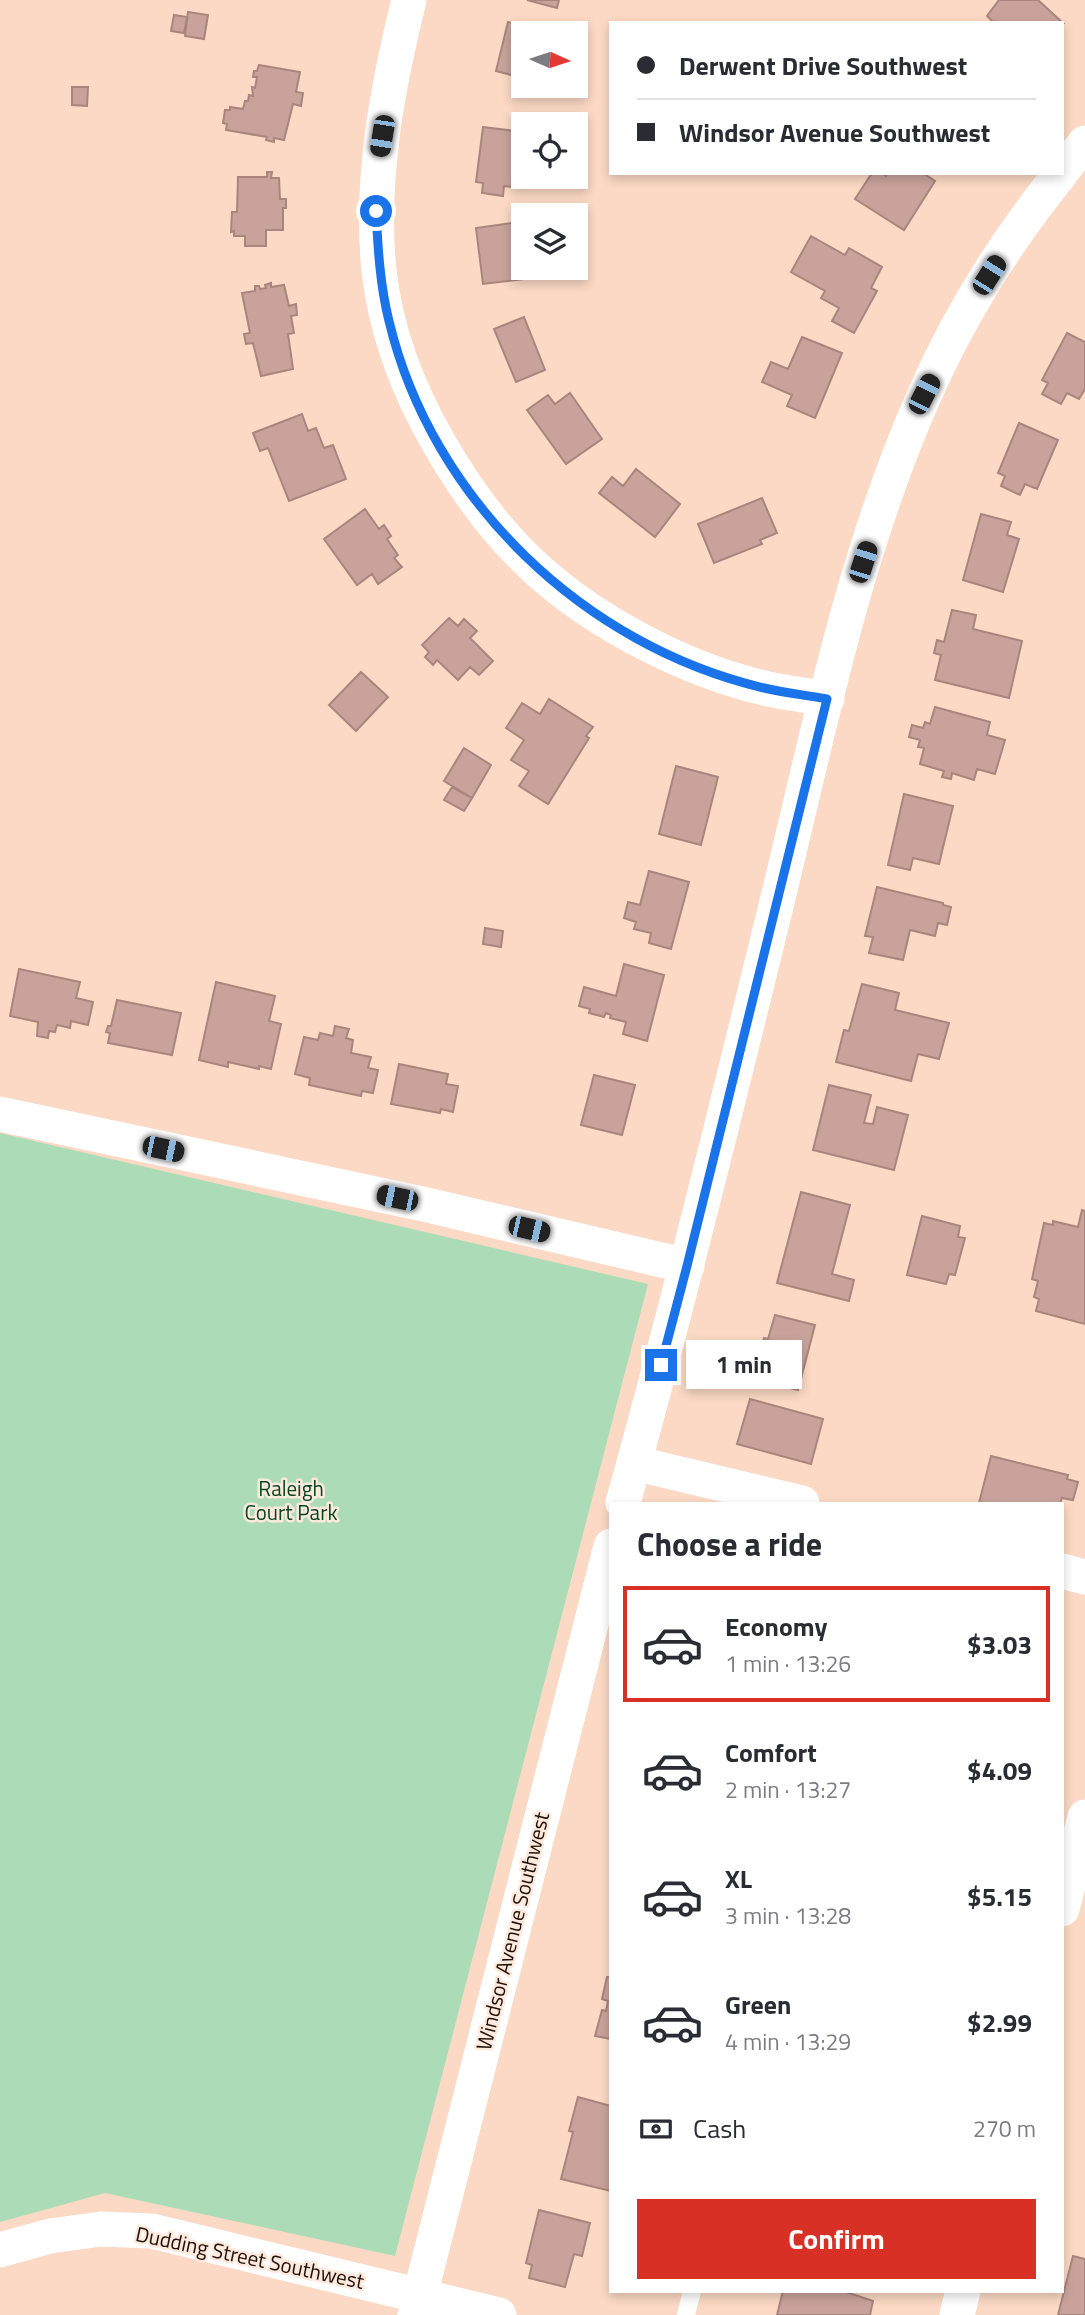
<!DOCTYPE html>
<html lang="en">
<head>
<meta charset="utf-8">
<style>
  body { margin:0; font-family:"Titillium Web",sans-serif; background:#f2f2f3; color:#2b2b33; height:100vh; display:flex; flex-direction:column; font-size:26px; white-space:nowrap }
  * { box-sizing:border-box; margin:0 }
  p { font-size:23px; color:#7c7c81 }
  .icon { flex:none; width:38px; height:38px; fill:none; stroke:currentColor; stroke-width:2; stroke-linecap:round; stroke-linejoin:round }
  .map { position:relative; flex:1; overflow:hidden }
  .side { position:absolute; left:609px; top:1502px; width:455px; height:791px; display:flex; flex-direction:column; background:#fff; border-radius:0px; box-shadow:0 4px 10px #0003 }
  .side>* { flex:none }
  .top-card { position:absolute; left:609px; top:21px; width:455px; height:154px; border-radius:0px; box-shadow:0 4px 10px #0003; display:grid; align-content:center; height:154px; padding:0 28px; background:#fff }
  .needle { width:46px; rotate:93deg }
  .tools { position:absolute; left:511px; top:21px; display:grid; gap:14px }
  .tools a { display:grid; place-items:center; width:77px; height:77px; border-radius:0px; background:#fff; box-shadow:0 4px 10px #0003; font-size:35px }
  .end { position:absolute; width:32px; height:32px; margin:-16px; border:9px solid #1a73e8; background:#fff; box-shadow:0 0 0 4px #fff }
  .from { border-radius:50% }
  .bubble { position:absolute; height:49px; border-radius:0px; background:#fff; box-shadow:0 4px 10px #0003; font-size:23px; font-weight:700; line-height:49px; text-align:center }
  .car { position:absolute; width:21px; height:42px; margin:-21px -10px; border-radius:9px; box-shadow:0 0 5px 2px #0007; background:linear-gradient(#222 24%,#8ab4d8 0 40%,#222 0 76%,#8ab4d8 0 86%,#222 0) }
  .top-card b { display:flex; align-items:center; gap:24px; height:66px; font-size:26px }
  .top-card b+b { border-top:2px solid #e1e1e2 }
  .top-card i { width:18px; height:18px; background:#2b2b33 }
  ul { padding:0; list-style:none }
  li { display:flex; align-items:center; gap:21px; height:116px; margin:0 14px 10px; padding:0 14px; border:4px solid transparent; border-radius:0px }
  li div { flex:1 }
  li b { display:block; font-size:26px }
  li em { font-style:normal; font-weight:700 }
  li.on { border-color:#d93025 }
  li>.icon { width:63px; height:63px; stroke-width:1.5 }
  h2 { padding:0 28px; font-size:32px; line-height:84px }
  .pay { display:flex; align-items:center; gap:18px; height:77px; padding:0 28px; font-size:26px }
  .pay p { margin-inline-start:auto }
  .action { display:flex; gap:14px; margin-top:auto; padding:14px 28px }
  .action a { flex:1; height:80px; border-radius:0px; background:#d93025; color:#fff; font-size:28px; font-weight:700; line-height:80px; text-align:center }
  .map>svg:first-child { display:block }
  .green { fill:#abdcb7 }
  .building { fill:#c9a39b; stroke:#a9857d; stroke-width:2 }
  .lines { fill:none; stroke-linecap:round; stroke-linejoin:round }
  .lane { stroke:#fff; stroke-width:18 }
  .street { stroke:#fff; stroke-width:35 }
  .route { stroke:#1a73e8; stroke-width:9 }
  .labels { text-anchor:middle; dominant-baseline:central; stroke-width:5; stroke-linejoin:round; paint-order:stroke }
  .park-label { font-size:21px; fill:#084623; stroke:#fee9dc }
  .street-label { font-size:21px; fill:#1d110a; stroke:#fee9dc }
</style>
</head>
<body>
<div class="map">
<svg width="1085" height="2315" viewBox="0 0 1085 2315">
  <rect width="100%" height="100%" fill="#fbd9c4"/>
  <!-- green -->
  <path class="green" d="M0,1133L648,1284L395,2256L105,2193L0,2222Z"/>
  <!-- building -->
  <path class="building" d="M527,0H559L557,8Z
    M999,0H1038L1063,23H994L987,16Z
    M188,12L208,15L204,39L185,36Z
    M174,15L187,17L184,33L171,31Z
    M508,22L549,32L523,33V78L496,71Z
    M259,65L300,72L296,92L303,93L301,106L293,104L284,140L274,138V142L266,140L267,137L226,130L227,124L223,123L225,110H230V107L243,109L245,101H248L249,95L253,96L252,87L255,88L257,77H253L254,71H257Z
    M72,87H88L87,106L72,105Z
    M483,127L523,132V159L519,188L504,186L503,196L482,193L483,183L476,182Z
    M267,172H272L271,178H279L280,199H286V208H283V230H266V246H245V236H234V231L231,232L232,212H237L238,177H267Z
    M872,173H882L886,176L888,173H923L935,181L904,230L855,199Z
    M518,222L525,279L483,284L476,228Z
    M811,236L845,255L849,248L882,267L871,288L877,291L854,333L832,321L839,308L821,298L825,291L791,272Z
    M271,283V287L284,285L289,306L296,304L297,315L291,316L294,333L288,334L293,369L261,376L253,343L246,344L244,334L250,333L242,293L255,291V286H259L260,289L266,288L265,285Z
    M524,317L545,370L516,382L494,329Z
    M1067,333L1085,342V389L1079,399L1067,393L1061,404L1042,394L1048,383L1042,380Z
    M802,337L842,353L815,418L787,406L792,395L762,382L771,362L788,369Z
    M570,393L602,439L566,464L527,410L548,395L555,404Z
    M302,414L308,431L316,428L324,448L333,445L346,479L289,501L268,448L260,451L253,433Z
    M1019,423L1058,440L1037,489L1025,484L1020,495L1001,486L1005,476L998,473Z
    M636,469L680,504L655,537L599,493L612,477L623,486Z
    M762,498L777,533L760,540L762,544L714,563L698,524Z
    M365,509L379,529L384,525L391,536L387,539L398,555L394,558L402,567L378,584L372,574L357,585L324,539Z
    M981,514L1011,522L1007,535L1019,539L1003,592L963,580Z
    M952,610L976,615L973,629L1022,641L1009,698L935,680L941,655L934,653L937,640L944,642Z
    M449,618L458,626L464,619L477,631L470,638L493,661L479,675L470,667L458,680L437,660L433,665L425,657L429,652L422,645Z
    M361,672L388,697L356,731L329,705Z
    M549,699L593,727L586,736L589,738L548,804L519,786L529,771L511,760L524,740L506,728L522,703L540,714Z
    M935,707L990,722L987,735L1005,740L995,774L977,769L974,780L952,773L951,779L942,777L944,771L920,764L924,748L918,747L920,740L909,737L912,725L923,728L925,722L930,724Z
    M464,748L491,765L472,798L444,781Z
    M676,766L718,777L701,845L659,834Z
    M452,787L472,798L464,811L444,800Z
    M904,794L953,806L939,864L913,858L910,870L888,865Z
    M649,871L689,882L671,949L649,943L651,933L634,929L636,922L624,918L628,902L640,905Z
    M877,887L943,903V905L951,907L947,925L938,923L935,936L910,930L903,960L869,953L873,937L865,936Z
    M485,928L503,931L501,947L483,944Z
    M624,964L664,975L647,1041L623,1034L626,1022L610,1018L611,1015L606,1013L604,1017L589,1013L590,1009L579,1006L584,987L616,996Z
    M19,969L80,982L76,998L93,1002L88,1025L71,1021L70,1028L57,1025L55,1032L49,1031L48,1038L37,1036L38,1022L10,1016Z
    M216,982L275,996L269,1021L281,1024L271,1069L259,1066V1069L228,1062V1067L199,1060Z
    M862,984L899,993L895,1010L949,1023L939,1059L918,1054L911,1081L836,1062L844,1030L849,1031Z
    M117,1000L181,1013L172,1055L108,1043L110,1033L106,1032L108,1026H111Z
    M335,1026L349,1029L346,1038L353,1040L351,1053L371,1057L368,1068L378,1070L373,1093L362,1091L361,1096L309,1085L310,1078L295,1074L304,1037L318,1040L320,1033L333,1036Z
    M399,1064L448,1074L446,1084L458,1086L453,1112L441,1109L440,1113L391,1104Z
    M594,1075L635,1085L622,1135L581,1125Z
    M829,1085L871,1095L864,1123L873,1124L877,1107L908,1115L894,1170L813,1150Z
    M801,1192L850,1205L832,1274L854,1280L849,1301L777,1283Z
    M1082,1210L1085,1211V1324L1036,1311L1039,1299L1034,1297L1038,1281L1032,1279L1044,1223L1053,1225V1221L1078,1227Z
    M922,1216L960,1226L958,1237L965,1238L955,1275L949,1274L946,1284L907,1275Z
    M775,1315L815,1325L798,1390L753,1379L764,1338L768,1339Z
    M750,1399L823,1419L811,1464L737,1444Z
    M991,1456L1068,1475L1067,1479L1078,1482L1073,1500L1062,1498L1060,1503H979Z
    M607,1977H611V2039L595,2036L602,2010L606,2011L608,2001L602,1999Z
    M578,2097L611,2106V2191L561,2179L573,2132L569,2131Z
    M539,2210L590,2223L582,2256L574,2254L565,2287L529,2278L532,2265L526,2263Z
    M1073,2256L1085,2259V2315H1058Z
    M783,2291H843L873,2301L870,2315H777Z"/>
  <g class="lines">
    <!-- lane -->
    <path class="lane" d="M686,2315L692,2291"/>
    <!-- street -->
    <path class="street" d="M409,0C387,89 370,179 379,271C386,332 409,392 440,445C467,492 500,537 541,573C600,625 687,670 764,688C785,693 806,695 827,699
      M1062,171L1085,143
      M0,1114L423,1204L687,1266
      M634,1463L802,1503
      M623,1503C678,1305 727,1106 776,906C818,735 852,558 924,396C959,316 1006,241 1061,173
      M1062,1571L1085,1577
      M1062,1909L1085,1817
      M0,2250L50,2236L101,2229L152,2231L499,2315
      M415,2315L611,1546
      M957,2315L963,2291"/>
  </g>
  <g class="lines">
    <!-- route -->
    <path class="route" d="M376,211C378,249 380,285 389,321C432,501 585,646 764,688C785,693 806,695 827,699L687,1266L661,1365"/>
  </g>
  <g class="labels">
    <!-- park labels -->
    <g class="park-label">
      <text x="291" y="1488">Raleigh<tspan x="291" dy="24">Court Park</tspan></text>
    </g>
    <!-- street labels -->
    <g class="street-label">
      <text transform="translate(512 1931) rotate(-76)">Windsor Avenue Southwest</text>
      <text transform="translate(250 2257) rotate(12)">Dudding Street Southwest</text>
    </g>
  </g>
</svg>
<div class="tools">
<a><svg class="needle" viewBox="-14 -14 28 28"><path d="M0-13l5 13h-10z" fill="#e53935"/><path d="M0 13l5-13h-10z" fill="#7c7c81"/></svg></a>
<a><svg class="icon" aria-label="locate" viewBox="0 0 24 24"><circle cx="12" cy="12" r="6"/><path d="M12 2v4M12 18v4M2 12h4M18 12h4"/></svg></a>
<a><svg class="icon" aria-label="layers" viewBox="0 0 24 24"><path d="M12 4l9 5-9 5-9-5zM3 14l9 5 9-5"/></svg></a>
</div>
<i class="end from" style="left:376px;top:211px"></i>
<i class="end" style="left:661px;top:1365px"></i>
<div class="bubble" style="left:686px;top:1340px;width:116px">1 min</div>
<i class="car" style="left:382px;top:136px;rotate:189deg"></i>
<i class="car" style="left:989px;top:275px;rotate:32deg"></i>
<i class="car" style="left:924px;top:394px;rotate:27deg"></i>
<i class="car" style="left:863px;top:562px;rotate:18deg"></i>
<i class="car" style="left:163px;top:1149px;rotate:102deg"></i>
<i class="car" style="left:397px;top:1198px;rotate:282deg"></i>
<i class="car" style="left:529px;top:1229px;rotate:103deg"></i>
<div class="top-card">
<b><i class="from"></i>Derwent Drive Southwest</b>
<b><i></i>Windsor Avenue Southwest</b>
</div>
<section class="side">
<h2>Choose a ride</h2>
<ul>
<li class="on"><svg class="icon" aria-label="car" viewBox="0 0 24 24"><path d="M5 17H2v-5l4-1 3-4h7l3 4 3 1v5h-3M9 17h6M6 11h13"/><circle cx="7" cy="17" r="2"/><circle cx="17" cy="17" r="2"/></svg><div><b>Economy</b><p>1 min · 13:26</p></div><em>$3.03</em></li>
<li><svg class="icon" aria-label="car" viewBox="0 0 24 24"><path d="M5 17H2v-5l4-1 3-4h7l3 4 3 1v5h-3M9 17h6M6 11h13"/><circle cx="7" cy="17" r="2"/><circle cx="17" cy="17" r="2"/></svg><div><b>Comfort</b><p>2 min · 13:27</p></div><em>$4.09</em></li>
<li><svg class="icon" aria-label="car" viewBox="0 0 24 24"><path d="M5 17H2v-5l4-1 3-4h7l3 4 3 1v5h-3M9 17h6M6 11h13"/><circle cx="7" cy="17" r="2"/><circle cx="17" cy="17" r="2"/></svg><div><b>XL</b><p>3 min · 13:28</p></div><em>$5.15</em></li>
<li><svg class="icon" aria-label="car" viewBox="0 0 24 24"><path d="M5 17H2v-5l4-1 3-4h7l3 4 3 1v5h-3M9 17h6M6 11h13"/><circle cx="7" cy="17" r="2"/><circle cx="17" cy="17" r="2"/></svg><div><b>Green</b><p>4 min · 13:29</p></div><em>$2.99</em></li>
</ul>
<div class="pay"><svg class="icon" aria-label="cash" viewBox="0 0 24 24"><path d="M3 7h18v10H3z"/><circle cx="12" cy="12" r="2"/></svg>Cash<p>270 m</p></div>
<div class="action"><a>Confirm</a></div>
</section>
</div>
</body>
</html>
